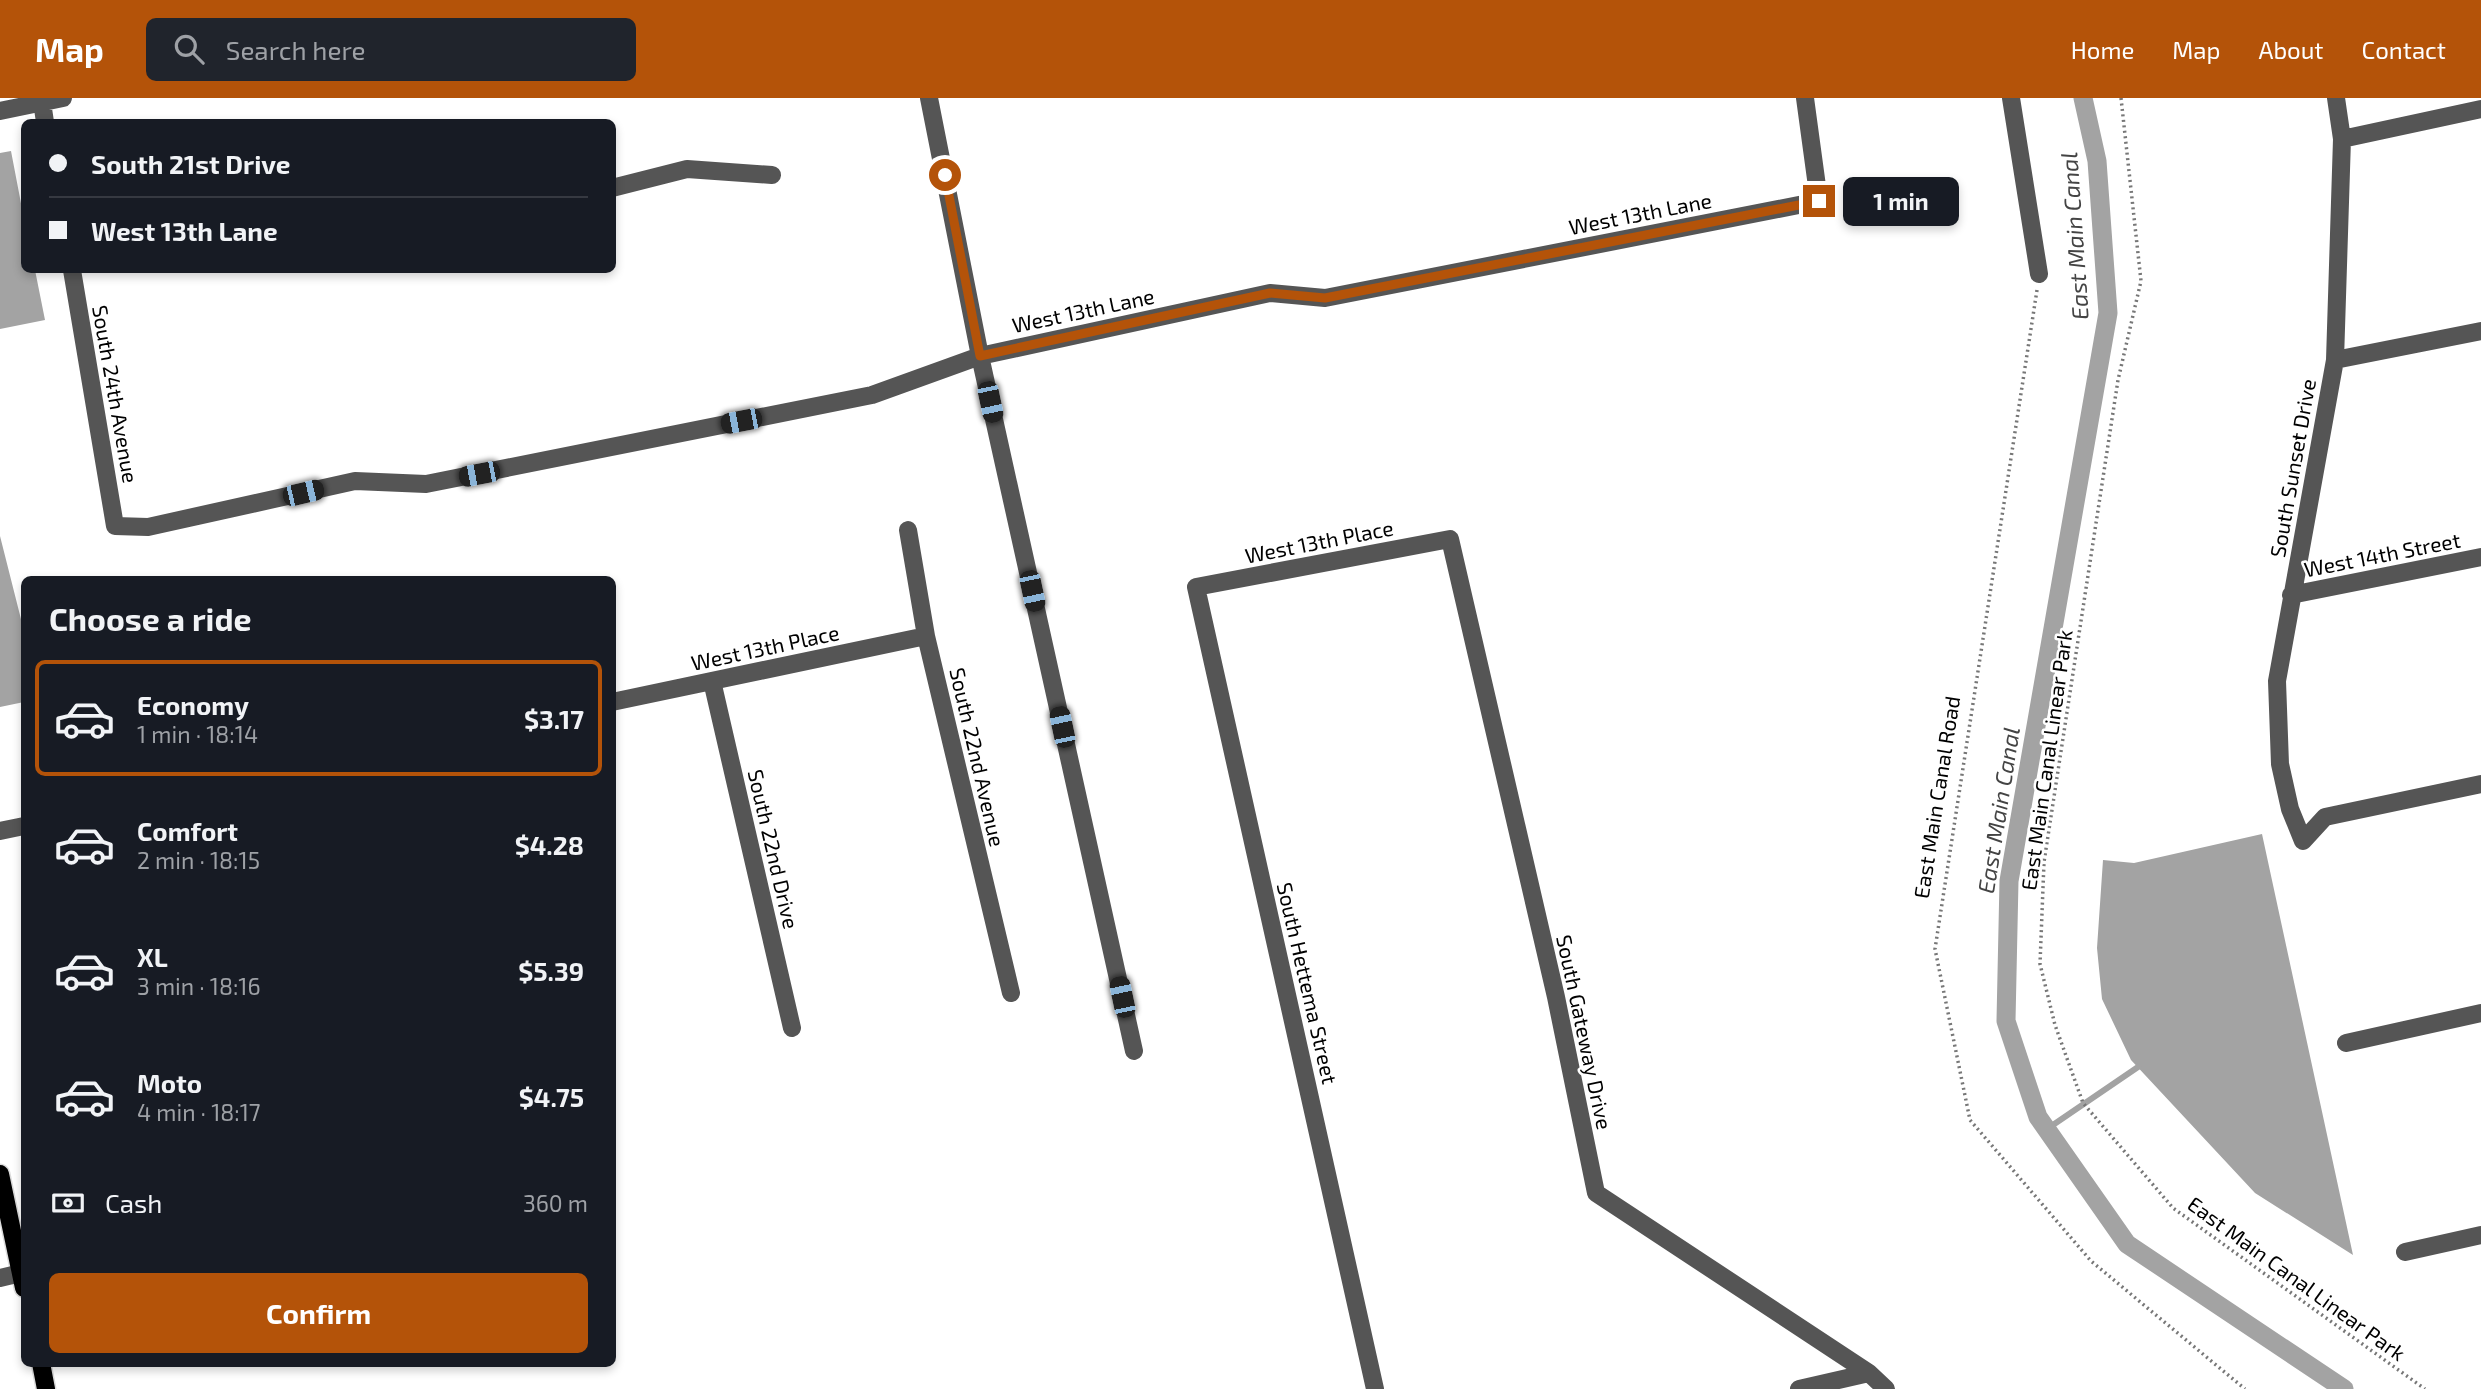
<!DOCTYPE html>
<html lang="en">
<head>
<meta charset="utf-8">
<style>
  body { margin:0; font-family:"Exo 2",sans-serif; background:#20242c; color:#f1f3f6; height:100vh; display:flex; flex-direction:column; font-size:26px; white-space:nowrap }
  * { box-sizing:border-box; margin:0 }
  p { font-size:23px; color:#9ea1a6 }
  .icon { flex:none; width:38px; height:38px; fill:none; stroke:currentColor; stroke-width:2; stroke-linecap:round; stroke-linejoin:round }
  .map { position:relative; flex:1; overflow:hidden }
  .panel { position:absolute; left:21px; top:478px; width:595px; height:791px; display:flex; flex-direction:column; background:#171b24; border-radius:10px; box-shadow:0 4px 10px #0003 }
  .panel>* { flex:none }
  .hud { position:absolute; left:21px; top:21px; width:595px; height:154px; border-radius:10px; box-shadow:0 4px 10px #0003; display:grid; align-content:center; height:154px; padding:0 28px; background:#171b24 }
  .end { position:absolute; width:32px; height:32px; margin:-16px; border:9px solid #b45309; background:#fff; box-shadow:0 0 0 4px #fff }
  .from { border-radius:50% }
  .bubble { position:absolute; height:49px; border-radius:10px; background:#171b24; box-shadow:0 4px 10px #0003; font-size:23px; font-weight:700; line-height:49px; text-align:center }
  .car { position:absolute; width:21px; height:42px; margin:-21px -10px; border-radius:9px; box-shadow:0 0 5px 2px #0007; background:linear-gradient(#222 24%,#8ab4d8 0 40%,#222 0 76%,#8ab4d8 0 86%,#222 0) }
  .hud b { display:flex; align-items:center; gap:24px; height:66px; font-size:26px }
  .hud b+b { border-top:2px solid #363941 }
  .hud i { width:18px; height:18px; background:#f1f3f6 }
  ul { padding:0; list-style:none }
  li { display:flex; align-items:center; gap:21px; height:116px; margin:0 14px 10px; padding:0 14px; border:4px solid transparent; border-radius:10px }
  li div { flex:1 }
  li b { display:block; font-size:26px }
  li em { font-style:normal; font-weight:700 }
  li.selected { border-color:#b45309 }
  li>.icon { width:63px; height:63px; stroke-width:1.5 }
  h2 { padding:0 28px; font-size:32px; line-height:84px }
  .pay { display:flex; align-items:center; gap:18px; height:77px; padding:0 28px; font-size:26px }
  .pay p { margin-inline-start:auto }
  .cta { display:flex; gap:14px; margin-top:auto; padding:14px 28px }
  .cta a { flex:1; height:80px; border-radius:10px; background:#b45309; color:#fff; font-size:28px; font-weight:700; line-height:80px; text-align:center }
  header { display:flex; align-items:center; gap:42px; box-sizing:border-box; height:98px; padding:0 35px; background:#b45309; color:#fff }
  header strong { font-size:33px }
  nav { display:flex; gap:38px; margin-inline-start:auto; font-size:24px }
  .search { width:490px; height:63px; background:#20242c; display:flex; align-items:center; gap:18px; box-sizing:border-box; padding:0 24px; border-radius:10px; color:#9ea1a6; font-size:26px }
  .map>svg:first-child { display:block }
  .water { fill:#a3a3a3 }
  .lines { fill:none; stroke-linecap:round; stroke-linejoin:round }
  .stream { stroke:#a3a3a3; stroke-width:6 }
  .canal { stroke:#a3a3a3; stroke-width:19 }
  .major-casing { stroke:#dbdbdb; stroke-width:21 }
  .path { stroke:#777; stroke-width:3.5; stroke-dasharray:2 3.5; stroke-linecap:butt }
  .minor { stroke:#555; stroke-width:18 }
  .major { stroke:#000; stroke-width:18 }
  .route { stroke:#b45309; stroke-width:9 }
  .labels { text-anchor:middle; dominant-baseline:central; stroke-width:5; stroke-linejoin:round; paint-order:stroke }
  .street-label { font-size:21px; fill:#000; stroke:#fff }
  .water-label { font-size:23px; font-style:italic; fill:#444; stroke:#fff }
</style>
</head>
<body>
<header>
<strong>Map</strong>
<div class="search"><svg class="icon" aria-label="search" viewBox="0 0 24 24"><circle cx="10" cy="10" r="6"/><path d="M15 15l6 6"/></svg>Search here</div>
<nav><a>Home</a><a>Map</a><a>About</a><a>Contact</a></nav>
</header>
<div class="map">
<svg width="2481" height="1291" viewBox="0 0 2481 1291">
  <rect width="100%" height="100%" fill="#fff"/>
  <!-- water -->
  <path class="water" d="M11,53L24,121V172H35L45,222L0,231V55Z
    M0,438L24,533V604L0,609Z
    M2262,736L2353,1157L2255,1095L2131,962L2102,901L2097,850L2103,762L2134,765Z"/>
  <g class="lines">
    <!-- stream -->
    <path class="stream" d="M2047,1031L2138,969"/>
    <!-- canal -->
    <path class="canal" d="M2083,0L2097,63L2108,215L2009,783L2006,923L2038,1019L2127,1146L2344,1291"/>
    <defs>
      <path id="major" d="M0,1076L24,1190
        M41,1265L46,1291"/>
    </defs>
    <!-- major casing -->
    <use href="#major" class="major-casing"/>
    <!-- path -->
    <path class="path" d="M2121,0L2141,183L2118,282L2044,764L2040,866L2055,927L2083,1005L2173,1110L2425,1291
      M2037,192L1935,851L1970,1022L2091,1163L2245,1291"/>
    <!-- minor -->
    <path class="minor" d="M929,0L980,258L1134,953
      M2011,0L2039,176
      M2336,0L2342,41L2335,262L2277,583L2280,666L2290,711L2303,743L2325,719L2481,686
      M42,4L45,24
      M0,13L63,0
      M2342,41L2481,11
      M612,90L687,71L772,77
      M72,172L115,428L148,429L355,383L426,386L872,297L980,258L1270,195L1325,200L1819,103L1805,0
      M2335,262L2481,233
      M908,432L926,538L1011,895
      M2291,497L2481,459
      M712,583L792,930
      M612,604L926,538
      M0,733L24,728
      M2346,945L2481,915
      M2405,1154L2481,1137
      M0,1180L21,1175
      M1375,1291L1196,489L1450,441L1556,899L1596,1095L1869,1275L1886,1291
      M1799,1291L1869,1275"/>
    <!-- major -->
    <use href="#major" class="major"/>
  </g>
  <g class="lines">
    <!-- route -->
    <path class="route" d="M945,77L980,258L1270,195L1325,200L1819,103"/>
  </g>
  <g class="labels">
    <!-- street labels -->
    <g class="street-label">
      <text transform="translate(1640 115) rotate(-11)">West 13th Lane</text>
      <text transform="translate(1083 212) rotate(-12)">West 13th Lane</text>
      <text transform="translate(116 296) rotate(80)">South 24th Avenue</text>
      <text transform="translate(2292 370) rotate(-80)">South Sunset Drive</text>
      <text transform="translate(1319 443) rotate(-11)">West 13th Place</text>
      <text transform="translate(2382 456) rotate(-11)">West 14th Street</text>
      <text transform="translate(765 549) rotate(-12)">West 13th Place</text>
      <text transform="translate(978 659) rotate(77)">South 22nd Avenue</text>
      <text transform="translate(2046 662) rotate(-82)">East Main Canal Linear Park</text>
      <text transform="translate(1936 699) rotate(-81)">East Main Canal Road</text>
      <text transform="translate(774 751) rotate(77)">South 22nd Drive</text>
      <text transform="translate(1308 885) rotate(77)">South Hettema Street</text>
      <text transform="translate(1585 934) rotate(78)">South Gateway Drive</text>
      <text transform="translate(2297 1180) rotate(36)">East Main Canal Linear Park</text>
    </g>
    <!-- water labels -->
    <g class="water-label">
      <text transform="translate(2074 138) rotate(-94)">East Main Canal</text>
      <text transform="translate(1998 712) rotate(-81)">East Main Canal</text>
    </g>
  </g>
</svg>
<i class="end from" style="left:945px;top:77px"></i>
<i class="end" style="left:1819px;top:103px"></i>
<div class="bubble" style="left:1843px;top:79px;width:116px">1 min</div>
<i class="car" style="left:990px;top:304px;rotate:168deg"></i>
<i class="car" style="left:741px;top:323px;rotate:259deg"></i>
<i class="car" style="left:479px;top:376px;rotate:259deg"></i>
<i class="car" style="left:303px;top:395px;rotate:77deg"></i>
<i class="car" style="left:1032px;top:493px;rotate:168deg"></i>
<i class="car" style="left:1062px;top:629px;rotate:348deg"></i>
<i class="car" style="left:1122px;top:899px;rotate:348deg"></i>
<div class="hud">
<b><i class="from"></i>South 21st Drive</b>
<b><i></i>West 13th Lane</b>
</div>
<section class="panel">
<h2>Choose a ride</h2>
<ul>
<li class="selected"><svg class="icon" aria-label="car" viewBox="0 0 24 24"><path d="M5 17H2v-5l4-1 3-4h7l3 4 3 1v5h-3M9 17h6M6 11h13"/><circle cx="7" cy="17" r="2"/><circle cx="17" cy="17" r="2"/></svg><div><b>Economy</b><p>1 min · 18:14</p></div><em>$3.17</em></li>
<li><svg class="icon" aria-label="car" viewBox="0 0 24 24"><path d="M5 17H2v-5l4-1 3-4h7l3 4 3 1v5h-3M9 17h6M6 11h13"/><circle cx="7" cy="17" r="2"/><circle cx="17" cy="17" r="2"/></svg><div><b>Comfort</b><p>2 min · 18:15</p></div><em>$4.28</em></li>
<li><svg class="icon" aria-label="car" viewBox="0 0 24 24"><path d="M5 17H2v-5l4-1 3-4h7l3 4 3 1v5h-3M9 17h6M6 11h13"/><circle cx="7" cy="17" r="2"/><circle cx="17" cy="17" r="2"/></svg><div><b>XL</b><p>3 min · 18:16</p></div><em>$5.39</em></li>
<li><svg class="icon" aria-label="car" viewBox="0 0 24 24"><path d="M5 17H2v-5l4-1 3-4h7l3 4 3 1v5h-3M9 17h6M6 11h13"/><circle cx="7" cy="17" r="2"/><circle cx="17" cy="17" r="2"/></svg><div><b>Moto</b><p>4 min · 18:17</p></div><em>$4.75</em></li>
</ul>
<div class="pay"><svg class="icon" aria-label="cash" viewBox="0 0 24 24"><path d="M3 7h18v10H3z"/><circle cx="12" cy="12" r="2"/></svg>Cash<p>360 m</p></div>
<div class="cta"><a>Confirm</a></div>
</section>
</div>
</body>
</html>
